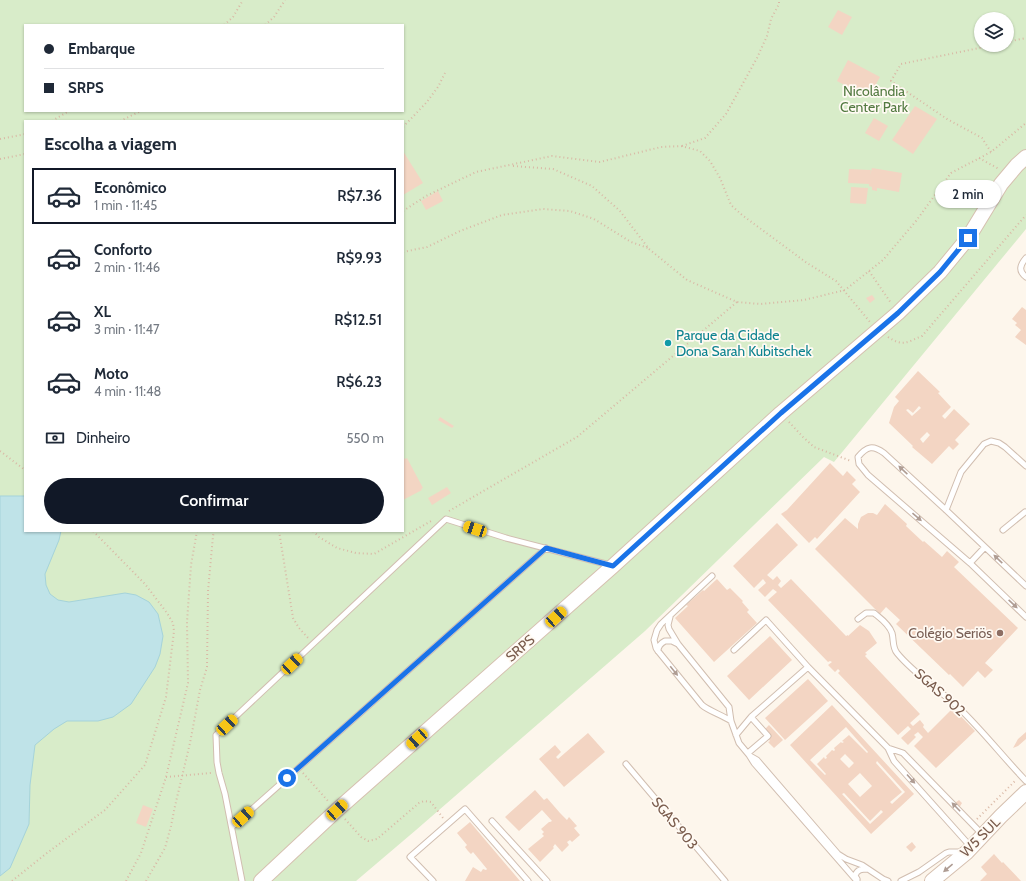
<!DOCTYPE html>
<html lang="pt">
<head>
<meta charset="utf-8">
<style>
  body { margin:0; font-family:Cabin,sans-serif; background:#f6f6f7; color:#1f2937; height:100vh; display:flex; flex-direction:column; font-size:15px; white-space:nowrap }
  * { box-sizing:border-box; margin:0 }
  p { font-size:13px; color:#747a83 }
  .icon { flex:none; width:22px; height:22px; fill:none; stroke:currentColor; stroke-width:2; stroke-linecap:round; stroke-linejoin:round }
  .map { position:relative; flex:1; overflow:hidden }
  .drawer { position:absolute; left:24px; top:120px; width:380px; height:412px; display:flex; flex-direction:column; background:#fff; border-radius:0px; box-shadow:0 1px 3px #0004 }
  .drawer>* { flex:none }
  .banner { position:absolute; left:24px; top:24px; width:380px; height:88px; border-radius:0px; box-shadow:0 1px 3px #0004; display:grid; align-content:center; height:88px; padding:0 20px; background:#fff }
  .tools { position:absolute; left:974px; top:12px; display:grid; gap:8px }
  .tools a { display:grid; place-items:center; width:40px; height:40px; border-radius:50%; background:#fff; box-shadow:0 1px 3px #0004; font-size:20px }
  .end { position:absolute; width:18px; height:18px; margin:-9px; border:5px solid #1a73e8; background:#fff; box-shadow:0 0 0 2px #fff }
  .from { border-radius:50% }
  .bubble { position:absolute; height:28px; border-radius:14px; background:#fff; box-shadow:0 1px 3px #0004; font-size:13px; font-weight:600; line-height:28px; text-align:center }
  .car { position:absolute; width:12px; height:24px; margin:-12px -6px; border-radius:5px; box-shadow:0 0 3px 1px #0007; background:linear-gradient(#f5c518 24%,#345 0 40%,#f5c518 0 76%,#345 0 86%,#f5c518 0) }
  .banner b { display:flex; align-items:center; gap:14px; height:38px; font-size:15px }
  .banner b+b { border-top:1px solid #e0e1e3 }
  .banner i { width:10px; height:10px; background:#1f2937 }
  ul { padding:0; list-style:none }
  li { display:flex; align-items:center; gap:12px; height:56px; margin:0 8px 6px; padding:0 12px; border:2px solid transparent; border-radius:0px }
  li div { flex:1 }
  li b { display:block; font-size:15px }
  li em { font-style:normal; font-weight:600 }
  li.on { border-color:#111827 }
  li>.icon { width:36px; height:36px; stroke-width:1.5 }
  h2 { padding:0 20px; font-size:18px; line-height:48px }
  .pay { display:flex; align-items:center; gap:10px; height:44px; padding:0 20px; font-size:15px }
  .pay p { margin-inline-start:auto }
  .action { display:flex; gap:8px; margin-top:auto; padding:8px 20px }
  .action a { flex:1; height:46px; border-radius:24px; background:#111827; color:#fff; font-size:16px; font-weight:600; line-height:46px; text-align:center }
  .map>svg:first-child { display:block }
  .green { fill:#d8ecc9; fill-rule:evenodd }
  .water { fill:#bfe3e8; stroke:#a5d3da }
  .building { fill:#f3d5c3; fill-rule:evenodd }
  .lines { fill:none; stroke-linecap:round; stroke-linejoin:round }
  .lane-casing { stroke:#d1beb0; stroke-width:7 }
  .secondary-casing { stroke:#d6c0b0; stroke-width:16 }
  .path { stroke:#d9b8a5; stroke-width:2; stroke-dasharray:1 3; stroke-linecap:butt }
  .lane { stroke:#fff; stroke-width:5 }
  .secondary { stroke:#fff; stroke-width:14 }
  .oneway { fill:#af9d94 }
  .route { stroke:#1a73e8; stroke-width:5 }
  .culture-dot { fill:#0f9aa8; stroke:#fffaf3; stroke-width:1.5 }
  .education-dot { fill:#8d6e63; stroke:#fffaf3; stroke-width:1.5 }
  .labels { text-anchor:middle; dominant-baseline:central; stroke-width:3.5; stroke-linejoin:round; paint-order:stroke }
  .park-label { font-size:14px; fill:#537a41; stroke:#fffaf3 }
  .culture-label { font-size:14px; fill:#0d838f; stroke:#fffaf3; text-anchor:start }
  .education-label { font-size:14px; fill:#785e54; stroke:#fffaf3; text-anchor:end }
  .street-label { font-size:14px; fill:#7a5c4d; stroke:#fffaf3 }
</style>
</head>
<body>
<div class="map">
<svg width="1026" height="881" viewBox="0 0 1026 881">
  <rect width="100%" height="100%" fill="#fdf6ec"/>
  <!-- green -->
  <path class="green" d="M0,0H1026V229L834,462L824,457L645,631L416,830L356,881H0ZM981,19H1007V45H981ZM25,25H403V111H25ZM25,121H403V531H25Z"/>
  <!-- water -->
  <path class="water" d="M0,496H25V531H61L59,540L45,574L46,585L50,594L58,600L69,602L125,593L136,595L149,602L158,614L163,636L160,654L155,667L131,704L113,717L98,721H67L54,729L35,745L30,785L29,824L10,868L0,876Z"/>
  <!-- building -->
  <path class="building" d="M838,10L852,17L842,35L828,27Z
    M848,60L880,77L870,95L851,86L850,88L837,81Z
    M915,106L937,119L913,154L892,140Z
    M874,118L888,126L879,141L865,133Z
    M403,151L423,183L403,195Z
    M872,168L902,173L899,192L877,188V191L872,190V187L869,186V184L848,183L849,169L871,170L870,175Z
    M851,187L868,188L866,204L850,203Z
    M438,191L443,201L426,210L421,201Z
    M872,295L875,299L870,303L866,298Z
    M1022,307L1026,310V345L1015,337L1021,330L1015,325L1017,323L1012,319Z
    M918,371L940,392L938,393L951,407L942,416L945,419L954,409L970,424L955,440L959,444L953,450L949,446L932,464L912,447L913,446L889,423L894,407L899,401L895,397ZM919,406L921,408L912,416L906,410L908,409L913,413ZM927,432L930,435L923,443L920,439Z
    M440,417L454,426L452,428L438,420Z
    M404,458L405,459L407,458L423,488L421,489L422,490L403,500V459Z
    M830,463L843,476L847,471L856,480L852,484L860,492L817,539L815,537L809,543L781,514L787,510Z
    M447,487L451,493L432,505L428,498Z
    M885,504L907,524L906,526L923,542L924,541L942,557L947,551L959,562L954,567L1018,628L985,663L993,670L985,678L978,671L963,687L950,674L949,675L896,624L900,620L886,607L880,614L815,549L845,518L858,529V524L861,517L868,513H873L877,515Z
    M777,523L798,545L767,575L773,580L777,576L781,581L778,585L781,588L791,579L846,636L848,635V636L860,625L869,631L877,643L865,653L867,654L865,656L920,714L910,723L913,726L920,720L924,725L923,727L928,733L953,708L975,731L936,768L914,746L923,737L918,732L914,735L916,737L908,745L901,738L911,729L908,726L898,735L838,673L840,671L838,669L835,672L828,665L832,662L830,661L828,662L768,600L777,592L773,589L765,597L758,590L766,583L763,579L754,588L733,566Z
    M717,579L727,590L730,588L743,601L742,602L749,610L747,612L757,623L714,662L675,618L688,606L686,605L703,590L704,591Z
    M770,636L792,660L749,700L727,676Z
    M808,679L828,701L785,740L765,718Z
    M832,705L914,794L871,834L790,745ZM846,727L868,752L867,753L849,735L842,741L844,742L842,743L841,742L834,748L835,750L834,751L832,750L826,756L827,758L825,759L824,757L817,764L826,774L825,775L810,760ZM845,754L854,763L849,768L840,759ZM877,761L905,792L892,804L890,802L902,792L876,763ZM860,773L872,786L860,797L848,784ZM844,793L870,821L881,810L883,812L870,824L842,794Z
    M769,725L783,740L774,748L768,742L770,741L762,732Z
    M1026,732V739L1018,746L1013,748L1018,739Z
    M588,733L605,752L564,787L539,759L555,745L561,752L556,757L558,759Z
    M535,790L544,800L547,798L560,813L567,820L569,817L577,826L574,828L580,835L572,842L570,840L567,842L569,845L562,852L555,844L553,847L554,848L540,862L528,849L544,836L542,834L544,832L541,829L549,822H550L552,821L542,810L519,831L505,817Z
    M959,800L962,803L959,808L954,810L952,807L954,805L955,803Z
    M143,805L153,809L146,827L136,823Z
    M470,822L520,881H465L473,867L481,872L483,869L486,870L487,869L473,852L471,854L468,851L465,847L467,845L457,833Z
    M912,842L916,847L911,852L906,847Z
    M994,854L1002,863L1003,862L1021,881H980L987,874L981,867Z"/>
  <g class="lines">
    <defs>
      <path id="lane" d="M1026,258C1020,265 1018,271 1026,277
        M946,510L961,472L984,444L991,441L999,443L1005,447L1026,466
        M1003,530L1025,512
        M970,563L985,547
        M712,576L661,624L657,630L654,640L656,648L658,651L702,705C709,711 722,715 731,721
        M1026,586L946,510L884,453C873,445 867,446 858,457L859,464L868,475L970,563L1026,617
        M670,617L668,625L669,629L678,644L729,707L731,721L739,743L749,755L754,763L857,881
        M858,619L866,613H874C880,618 889,624 892,633C894,640 892,647 897,653C914,674 940,690 959,708C983,731 1003,757 1026,781
        M734,650L766,620L808,667
        M658,651C658,646 661,643 665,641H672L678,644
        M736,735L751,717
        M888,748L903,753L982,834
        M748,753L768,736L751,717L808,667L888,748L894,761L971,847
        M750,756L757,760L838,854L846,859L862,865L883,879L888,881
        M626,764L725,881
        M492,821L547,881
        M232,827L546,548
        M857,879L855,876C857,869 862,869 868,869
        M242,881L225,794L219,773L217,762L216,735L446,519L506,538L610,565
        M433,881L410,857L465,809L528,881
        M901,881L919,872L946,853L949,852H962"/>
      <path id="secondary" d="M261,881L337,810L613,566L781,413L898,313L940,272L968,238L1001,184L1017,165L1026,157
        M932,881L967,852L1001,816L1026,792"/>
    </defs>
    <!-- lane casing -->
    <use href="#lane" class="lane-casing"/>
    <!-- secondary casing -->
    <use href="#secondary" class="secondary-casing"/>
    <!-- path -->
    <path class="path" d="M224,25L233,17L243,0
      M265,25L274,17L285,0
      M1007,42L1026,38
      M52,121L69,111
      M120,121L141,111
      M403,127L426,103L438,87L445,73
      M0,139L21,135L25,134
      M682,146L705,138L726,114L757,58L767,36L771,19L779,4V0
      M991,152L982,138L947,119L891,81L901,64L994,45
      M979,158L999,169
      M0,159L25,154
      M513,166L553,169L592,186L620,211L649,249L687,280L737,302L760,304L804,300L845,290L883,260L916,221L951,173L991,152L1026,123
      M403,211L426,196L476,172L552,156L600,162L661,147L681,146L700,151L710,161L720,178L731,205L742,215L807,263L836,281L870,322
      M403,252L427,247L460,231L502,215L543,209L570,211L594,219L631,242L648,248
      M869,271L891,303
      M888,337C903,347 907,342 922,336L1026,215
      M789,422L803,437L814,447L851,461
      M0,451L25,470
      M449,511L577,437L737,302
      M279,531L293,618L299,628L309,639
      M313,531L319,537L337,548L356,553L374,554L431,521
      M303,773L328,801
      M166,777L211,773
      M345,819L361,837L368,841L377,839L419,803L424,801L431,802L443,818
      M977,819L1015,781
      M12,881L47,853L105,810L145,765L166,697L174,631L173,623L167,613L145,584L93,531
      M126,881L141,853L166,777L188,683L187,622L191,565L197,531
      M146,881L165,848L171,826L175,806L190,743L200,690L207,667L208,591L213,536L214,531"/>
    <!-- lane -->
    <use href="#lane" class="lane"/>
    <!-- secondary -->
    <use href="#secondary" class="secondary"/>
  </g>
  <!-- one-way arrows -->
  <defs><path id="oneway-solid" d="M-6-.8H1V-3.2L6.5 0L1 3.2V.8H-6Z"/></defs>
  <g class="oneway">
    <use href="#oneway-solid" transform="translate(903 470) rotate(-137)"/>
    <use href="#oneway-solid" transform="translate(917 517) rotate(41)"/>
    <use href="#oneway-solid" transform="translate(998 559) rotate(-136)"/>
    <use href="#oneway-solid" transform="translate(1013 604) rotate(43)"/>
    <use href="#oneway-solid" transform="translate(674 671) rotate(51)"/>
    <use href="#oneway-solid" transform="translate(911 779) rotate(48)"/>
    <use href="#oneway-solid" transform="translate(956 807) rotate(-134)"/>
    <use href="#oneway-solid" transform="translate(948 868) rotate(140)"/>
  </g>
  <g class="lines">
    <!-- route -->
    <path class="route" d="M287,778L546,548L613,566L781,413L898,313L940,272L968,238"/>
  </g>
  <!-- markers -->
  <circle class="culture-dot" cx="668" cy="343" r="4"/>
  <circle class="education-dot" cx="1000" cy="633" r="4"/>
  <g class="labels">
    <!-- park labels -->
    <g class="park-label">
      <text x="874" y="91">Nicolândia<tspan x="874" dy="16">Center Park</tspan></text>
    </g>
    <!-- culture labels -->
    <g class="culture-label">
      <text x="676" y="335">Parque da Cidade<tspan x="676" dy="16">Dona Sarah Kubitschek</tspan></text>
    </g>
    <!-- education labels -->
    <g class="education-label">
      <text x="992" y="633">Colégio Seriös</text>
    </g>
    <!-- street labels -->
    <g class="street-label">
      <text transform="translate(520 648) rotate(-41)">SRPS</text>
      <text transform="translate(940 692) rotate(42)">SGAS 902</text>
      <text transform="translate(675 823) rotate(50)">SGAS 903</text>
      <text transform="translate(980 837) rotate(-45)">W5 SUL</text>
    </g>
  </g>
</svg>
<div class="tools">
<a><svg class="icon" aria-label="layers" viewBox="0 0 24 24"><path d="M12 4l9 5-9 5-9-5zM3 14l9 5 9-5"/></svg></a>
</div>
<i class="end from" style="left:287px;top:778px"></i>
<i class="end" style="left:968px;top:238px"></i>
<div class="bubble" style="left:935px;top:180px;width:66px">2 min</div>
<i class="car" style="left:475px;top:529px;rotate:288deg"></i>
<i class="car" style="left:556px;top:617px;rotate:48deg"></i>
<i class="car" style="left:292px;top:664px;rotate:47deg"></i>
<i class="car" style="left:227px;top:725px;rotate:47deg"></i>
<i class="car" style="left:417px;top:739px;rotate:228deg"></i>
<i class="car" style="left:337px;top:810px;rotate:48deg"></i>
<i class="car" style="left:243px;top:817px;rotate:48deg"></i>
<div class="banner">
<b><i class="from"></i>Embarque</b>
<b><i></i>SRPS</b>
</div>
<section class="drawer">
<h2>Escolha a viagem</h2>
<ul>
<li class="on"><svg class="icon" aria-label="car" viewBox="0 0 24 24"><path d="M5 17H2v-5l4-1 3-4h7l3 4 3 1v5h-3M9 17h6M6 11h13"/><circle cx="7" cy="17" r="2"/><circle cx="17" cy="17" r="2"/></svg><div><b>Econômico</b><p>1 min · 11:45</p></div><em>R$7.36</em></li>
<li><svg class="icon" aria-label="car" viewBox="0 0 24 24"><path d="M5 17H2v-5l4-1 3-4h7l3 4 3 1v5h-3M9 17h6M6 11h13"/><circle cx="7" cy="17" r="2"/><circle cx="17" cy="17" r="2"/></svg><div><b>Conforto</b><p>2 min · 11:46</p></div><em>R$9.93</em></li>
<li><svg class="icon" aria-label="car" viewBox="0 0 24 24"><path d="M5 17H2v-5l4-1 3-4h7l3 4 3 1v5h-3M9 17h6M6 11h13"/><circle cx="7" cy="17" r="2"/><circle cx="17" cy="17" r="2"/></svg><div><b>XL</b><p>3 min · 11:47</p></div><em>R$12.51</em></li>
<li><svg class="icon" aria-label="car" viewBox="0 0 24 24"><path d="M5 17H2v-5l4-1 3-4h7l3 4 3 1v5h-3M9 17h6M6 11h13"/><circle cx="7" cy="17" r="2"/><circle cx="17" cy="17" r="2"/></svg><div><b>Moto</b><p>4 min · 11:48</p></div><em>R$6.23</em></li>
</ul>
<div class="pay"><svg class="icon" aria-label="cash" viewBox="0 0 24 24"><path d="M3 7h18v10H3z"/><circle cx="12" cy="12" r="2"/></svg>Dinheiro<p>550 m</p></div>
<div class="action"><a>Confirmar</a></div>
</section>
</div>
</body>
</html>
